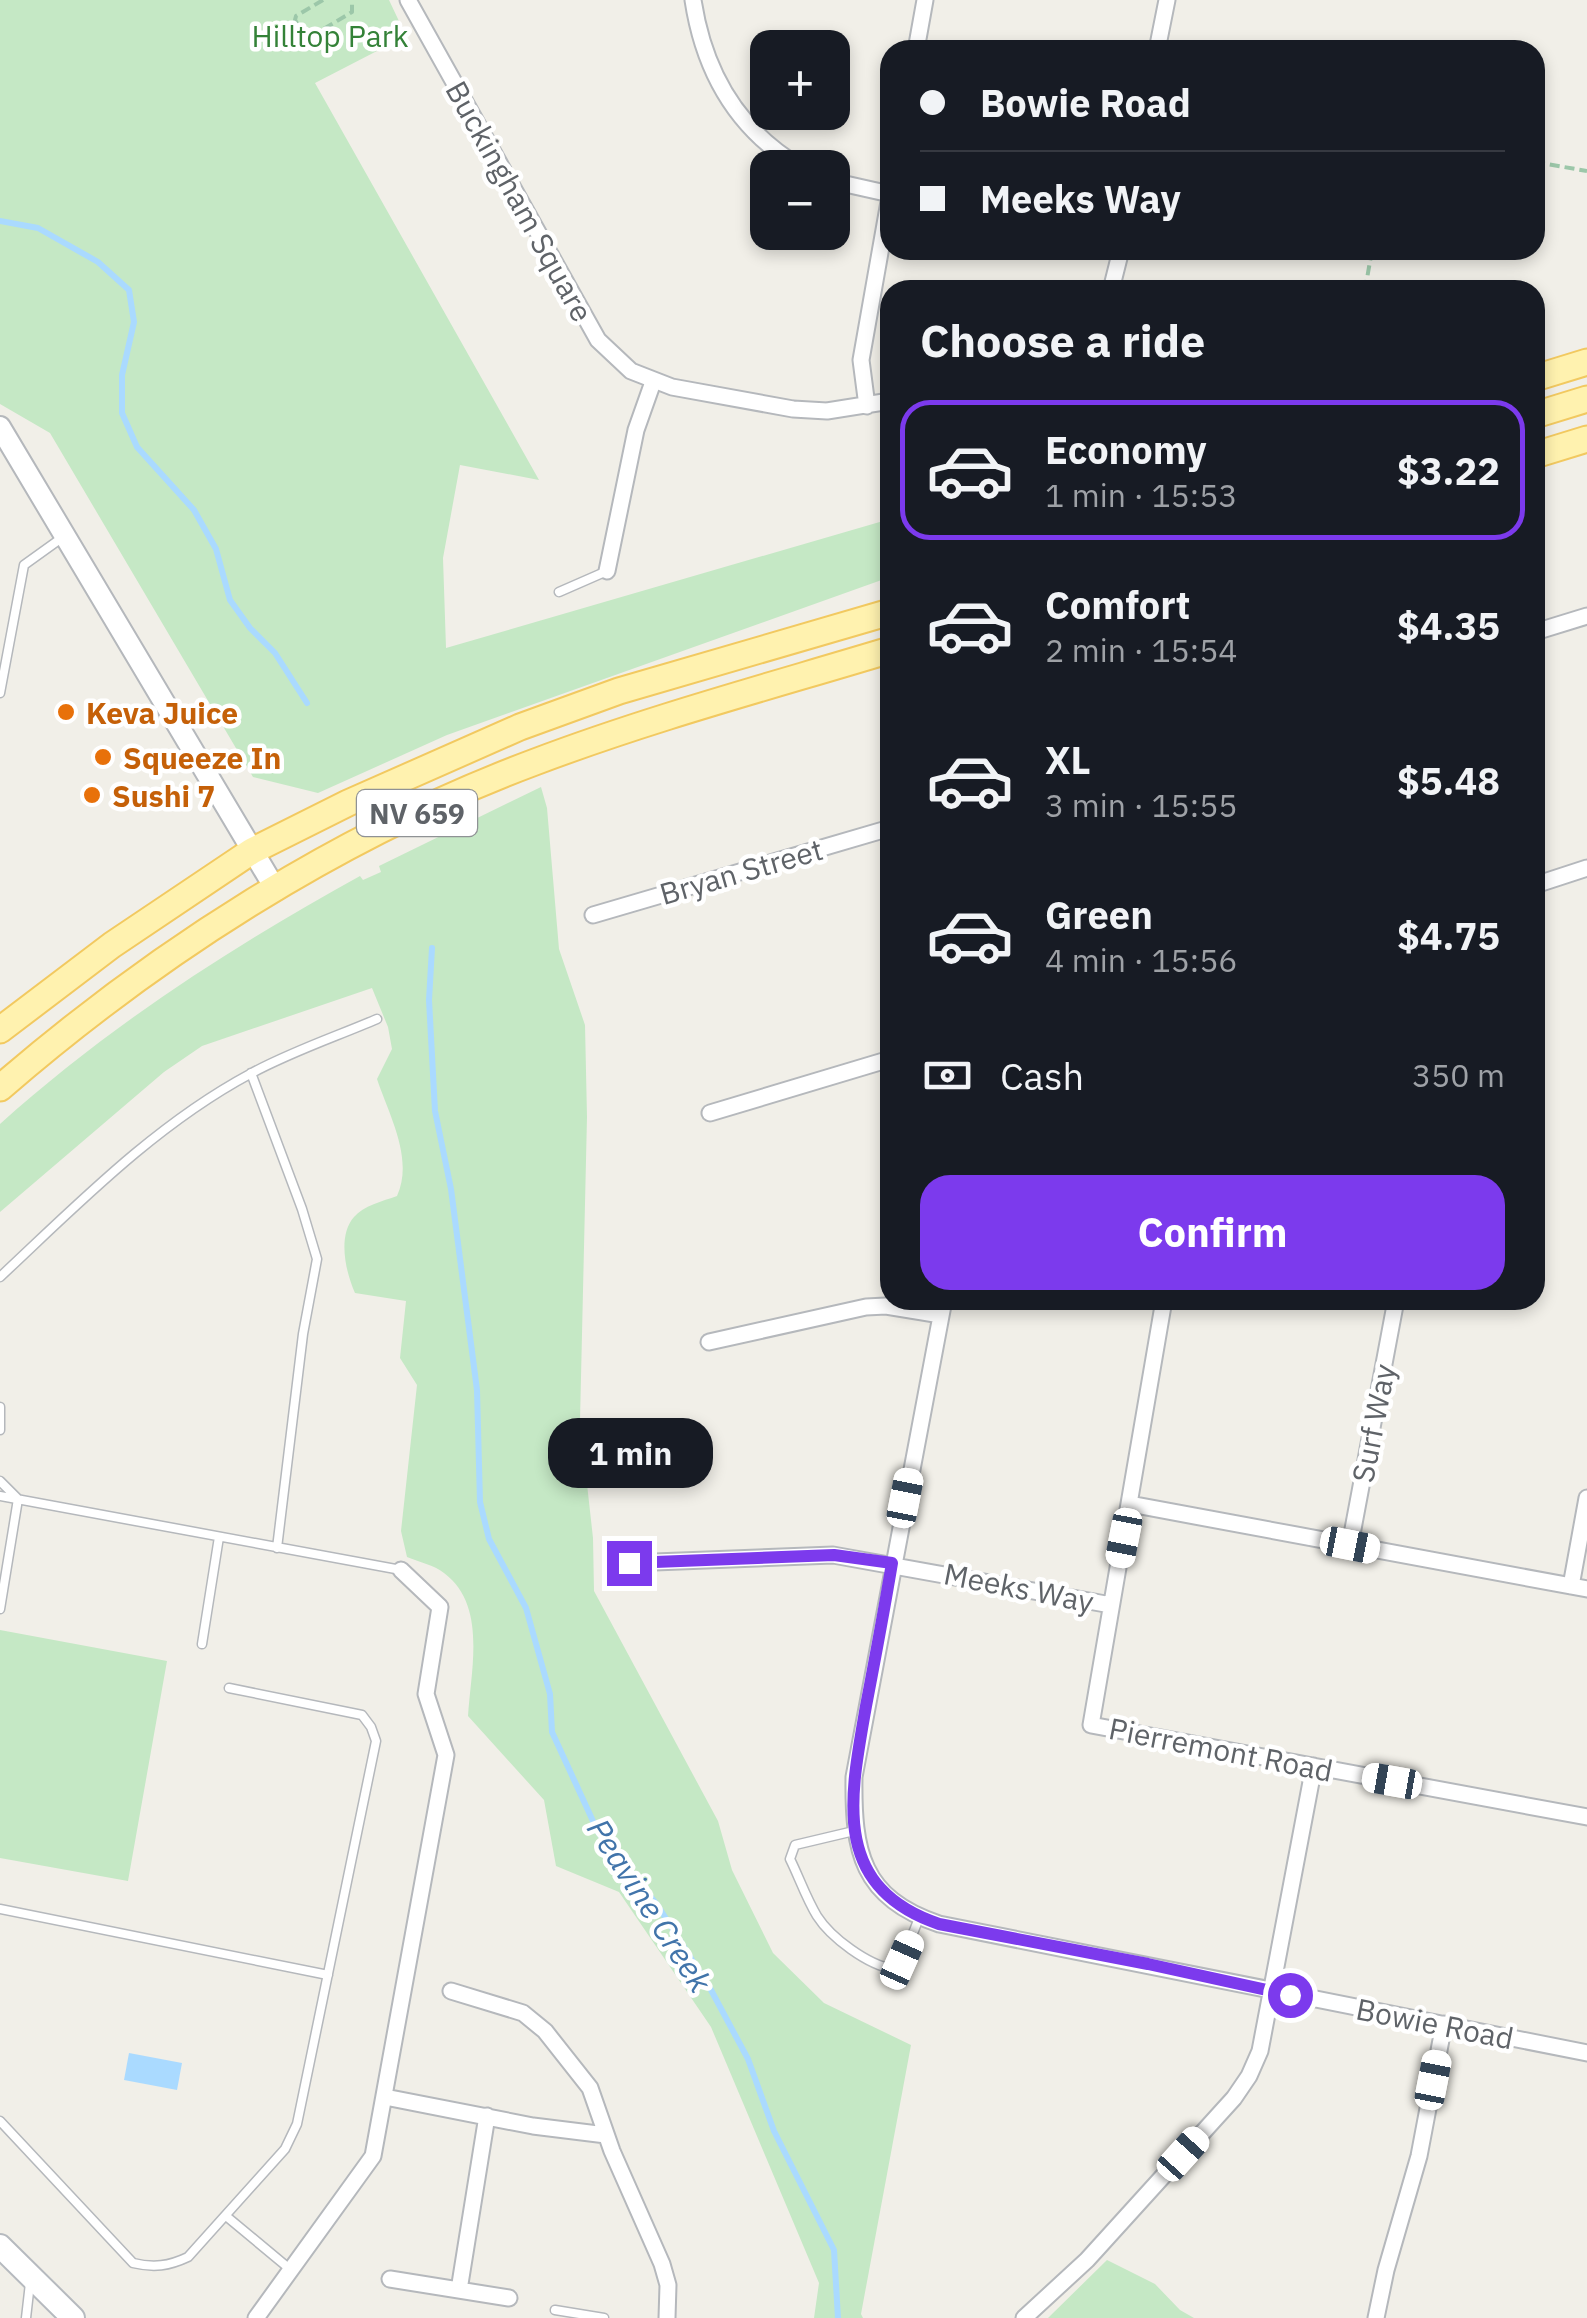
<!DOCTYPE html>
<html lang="en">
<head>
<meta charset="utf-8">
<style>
  body { margin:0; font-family:"IBM Plex Sans",sans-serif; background:#20242c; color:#f1f3f6; height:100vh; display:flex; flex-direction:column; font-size:38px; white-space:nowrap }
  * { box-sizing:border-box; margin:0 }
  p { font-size:32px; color:#9ea1a6 }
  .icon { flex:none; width:55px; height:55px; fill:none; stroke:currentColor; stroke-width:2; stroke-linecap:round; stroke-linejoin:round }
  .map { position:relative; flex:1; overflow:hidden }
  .drawer { position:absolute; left:880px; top:280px; width:665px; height:1030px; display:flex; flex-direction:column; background:#171b24; border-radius:30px; box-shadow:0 5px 15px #0003 }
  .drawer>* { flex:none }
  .banner { position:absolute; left:880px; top:40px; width:665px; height:220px; border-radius:30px; box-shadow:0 5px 15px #0003; display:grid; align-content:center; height:220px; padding:0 40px; background:#171b24 }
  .buttons { position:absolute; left:750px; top:30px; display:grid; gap:20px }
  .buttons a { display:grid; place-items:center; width:100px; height:100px; border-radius:20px; background:#171b24; box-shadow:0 5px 15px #0003; font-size:50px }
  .end { position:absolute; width:45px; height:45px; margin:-22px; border:12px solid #7c3aed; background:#fff; box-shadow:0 0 0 5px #fff }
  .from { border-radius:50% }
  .bubble { position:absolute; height:70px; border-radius:30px; background:#171b24; box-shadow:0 5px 15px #0003; font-size:32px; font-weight:800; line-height:70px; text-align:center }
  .car { position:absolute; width:30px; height:60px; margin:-30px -15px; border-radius:12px; box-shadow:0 0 8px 2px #0007; background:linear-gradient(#fff 24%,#345 0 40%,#fff 0 76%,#345 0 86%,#fff 0) }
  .banner b { display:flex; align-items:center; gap:35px; height:95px; font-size:38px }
  .banner b+b { border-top:2px solid #363941 }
  .banner i { width:25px; height:25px; background:#f1f3f6 }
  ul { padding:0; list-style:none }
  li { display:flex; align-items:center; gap:30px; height:140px; margin:0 20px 15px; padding:0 20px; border:5px solid transparent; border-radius:30px }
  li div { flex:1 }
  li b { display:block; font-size:38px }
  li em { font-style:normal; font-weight:800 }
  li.selected { border-color:#7c3aed }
  li>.icon { width:90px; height:90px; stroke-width:1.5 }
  h2 { padding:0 40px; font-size:45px; line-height:120px }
  .pay { display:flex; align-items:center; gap:25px; height:110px; padding:0 40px; font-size:38px }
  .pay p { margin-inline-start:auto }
  .cta { display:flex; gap:20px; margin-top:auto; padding:20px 40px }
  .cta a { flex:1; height:115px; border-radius:30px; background:#7c3aed; color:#fff; font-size:40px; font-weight:800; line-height:115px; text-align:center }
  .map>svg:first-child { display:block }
  .green { fill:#c5e8c5 }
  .water { fill:#aadaff }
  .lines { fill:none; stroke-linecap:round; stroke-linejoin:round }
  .stream { stroke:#aadaff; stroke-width:6 }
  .service-casing { stroke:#b5b8bc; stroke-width:11 }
  .minor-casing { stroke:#b5b8bc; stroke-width:19 }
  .tertiary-casing { stroke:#b5b8bc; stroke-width:24 }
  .secondary-casing { stroke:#b6babf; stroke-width:26 }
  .primary-casing { stroke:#f2c960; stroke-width:29 }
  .path { stroke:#9cc7a9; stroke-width:4; stroke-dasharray:10 5; stroke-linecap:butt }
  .service { stroke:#fff; stroke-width:8 }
  .minor { stroke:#fff; stroke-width:15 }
  .tertiary { stroke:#fff; stroke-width:20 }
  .secondary { stroke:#fff; stroke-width:22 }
  .primary { stroke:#fff2af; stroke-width:25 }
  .route { stroke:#7c3aed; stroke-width:12 }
  .food-dot { fill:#e8710a; stroke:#fff; stroke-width:4 }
  .labels { text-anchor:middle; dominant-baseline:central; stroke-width:9; stroke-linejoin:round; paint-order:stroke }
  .shield { fill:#fff; stroke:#8f9295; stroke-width:2.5 }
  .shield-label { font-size:28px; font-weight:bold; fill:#5f6368 }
  .park-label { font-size:30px; fill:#348238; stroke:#fff }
  .street-label { font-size:30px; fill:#5f6368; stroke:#fff }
  .food-label { font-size:30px; font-weight:bold; fill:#c56008; stroke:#fff; text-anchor:start }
  .water-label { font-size:32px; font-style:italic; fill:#4174aa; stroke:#fff }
</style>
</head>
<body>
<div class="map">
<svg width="1587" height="2318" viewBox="0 0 1587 2318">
  <rect width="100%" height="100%" fill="#f1efe8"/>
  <!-- green -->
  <path class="green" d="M0,0H389L406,36L315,83L539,480L460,465L443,558L446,648L890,519V577L447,735L318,793L253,777L50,433L0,404Z
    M541,787L547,808L559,949L585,1025L587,1117L580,1421L593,1538L594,1591L718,1821L732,1870L773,1953L824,2003L911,2045L861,2314L863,2318H814L819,2283L711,2027L619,1892L556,1866L544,1800L468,1716C471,1669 487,1605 444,1573C434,1565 419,1562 407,1557L401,1531L417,1385L400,1358L406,1301L355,1293C346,1273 337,1236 354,1217C363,1206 383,1201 397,1196C414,1159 389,1115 377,1079L392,1049L388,1027L372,988L202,1046L164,1072L0,1212V1124C109,1026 231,947 360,876L363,880L381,872L379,866Z
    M0,1630L167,1661L128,1881L0,1858Z
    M1107,2260L1155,2284L1180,2310L1194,2318H1048Z"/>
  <!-- water -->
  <path class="water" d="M129,2053L182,2063L177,2090L124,2080Z"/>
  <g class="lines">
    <!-- stream -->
    <path class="stream" d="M0,221L38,228L98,262L129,290L134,322L122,375V413L137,447L194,510L216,549L230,600L250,628L275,653L307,703
      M432,948L429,1000L435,1111L451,1189L477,1390L480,1502L489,1539L526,1608L550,1694L552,1732L598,1832L658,1906L711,1990L748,2059L774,2131L834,2250L838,2318"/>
    <defs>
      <path id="service" d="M559,592L607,571
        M0,693L24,565L63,537
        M251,1073L302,1209L317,1259L303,1334L277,1548
        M0,1277C78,1204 155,1125 250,1074C290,1052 335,1037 377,1019
        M0,1407V1430
        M0,1481L18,1499L0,1609
        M0,1496L401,1570
        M202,1644L219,1537
        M854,1831L795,1845L790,1859C799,1877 806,1898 817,1916C831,1938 868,1965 893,1969L902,1961L919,1918
        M0,1909L328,1975
        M0,2121L133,2263C154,2268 169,2266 188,2257L285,2149L297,2124L376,1741L371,1727L362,1715L229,1688
        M226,2216L291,2270
        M555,2310L604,2318
        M26,2318L30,2283"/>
      <path id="minor" d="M408,0L598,340L631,371L672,387L793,409L827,411L890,401
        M693,0C704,72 738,131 802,168
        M916,50L925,0
        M1157,50L1167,0
        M832,181L890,194
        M1111,290L1121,250
        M867,406L861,360L890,196
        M607,571L636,430L653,382
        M1535,632L1587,616
        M1535,885L1587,868
        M593,915L890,828
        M710,1113L890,1059
        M944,1300L854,1777C853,1851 861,1898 939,1924L1587,2053
        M1164,1300L1091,1725L1587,1817
        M709,1342L866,1307L886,1306L941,1315
        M1130,1504L1587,1589
        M1350,1545L1396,1300
        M629,1563L833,1555L1111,1605
        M1571,1586L1587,1498
        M451,1991L523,2013L545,2031L590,2088L612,2151L662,2264L668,2285L667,2318
        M385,2097L533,2126L606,2135
        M390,2279L509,2298
        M459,2290L487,2116
        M256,2318L373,2156L446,1755L426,1694L440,1607L401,1570
        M1024,2318L1087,2260L1234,2098L1249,2076L1260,2051L1314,1766
        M1376,2318L1386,2270L1419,2156L1444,2024"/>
      <path id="tertiary" d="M0,427L276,890"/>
      <path id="secondary" d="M0,2246L73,2318"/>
      <path id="primary" d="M1535,378L1587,362
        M1535,415L1587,399
        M1535,455L1587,439
        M0,1030L112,945L252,851L348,803L520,727L619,691L890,612
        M0,1088C157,952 340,835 535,762C651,718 771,686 890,650"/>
    </defs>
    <!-- service casing -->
    <use href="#service" class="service-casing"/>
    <!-- minor casing -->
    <use href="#minor" class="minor-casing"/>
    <!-- tertiary casing -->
    <use href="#tertiary" class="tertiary-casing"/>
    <!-- secondary casing -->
    <use href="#secondary" class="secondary-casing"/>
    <!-- primary casing -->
    <use href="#primary" class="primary-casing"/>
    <!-- path -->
    <path class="path" d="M323,0L296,16L295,20L304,35L312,36L352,12V0
      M1535,162L1587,171
      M1365,290L1372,250"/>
    <!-- service -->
    <use href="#service" class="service"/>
    <!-- minor -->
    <use href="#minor" class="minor"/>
    <!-- tertiary -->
    <use href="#tertiary" class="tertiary"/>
    <!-- secondary -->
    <use href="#secondary" class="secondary"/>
    <!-- primary -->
    <use href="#primary" class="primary"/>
  </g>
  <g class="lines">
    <!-- route -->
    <path class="route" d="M629,1563L834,1555L892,1563C884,1611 875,1659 866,1706C850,1797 830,1887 939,1924L1148,1964L1290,1995"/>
  </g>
  <!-- markers -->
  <g class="food-dot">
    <circle cx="66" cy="712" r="10"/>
    <circle cx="103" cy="757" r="10"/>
    <circle cx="92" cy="795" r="10"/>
  </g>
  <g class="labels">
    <!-- shield labels -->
    <rect class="shield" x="357" y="790" width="120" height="46" rx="8"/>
    <g class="shield-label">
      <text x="417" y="813">NV 659</text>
    </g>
    <!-- park labels -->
    <g class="park-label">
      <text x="330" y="35">Hilltop Park</text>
    </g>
    <!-- street labels -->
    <g class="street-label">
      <text transform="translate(520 201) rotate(61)">Buckingham Square</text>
      <text transform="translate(741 871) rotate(-16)">Bryan Street</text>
      <text transform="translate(1373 1423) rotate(-79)">Surf Way</text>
      <text transform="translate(1019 1587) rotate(11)">Meeks Way</text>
      <text transform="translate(1221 1749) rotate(11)">Pierremont Road</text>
      <text transform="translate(1435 2023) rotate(11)">Bowie Road</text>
    </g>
    <!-- food labels -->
    <g class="food-label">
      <text x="86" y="712">Keva Juice</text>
      <text x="123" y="757">Squeeze In</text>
      <text x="112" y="795">Sushi 7</text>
    </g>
    <!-- water labels -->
    <g class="water-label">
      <text transform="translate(650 1905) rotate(57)">Peavine Creek</text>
    </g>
  </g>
</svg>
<div class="buttons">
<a>+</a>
<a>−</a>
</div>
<i class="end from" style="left:1290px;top:1995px"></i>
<i class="end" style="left:629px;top:1563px"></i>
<div class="bubble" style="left:548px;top:1418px;width:165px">1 min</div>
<i class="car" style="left:905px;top:1498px;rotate:11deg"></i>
<i class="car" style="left:1124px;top:1538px;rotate:191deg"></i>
<i class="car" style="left:1350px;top:1545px;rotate:101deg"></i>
<i class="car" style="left:1392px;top:1781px;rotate:280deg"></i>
<i class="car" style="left:902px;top:1960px;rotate:24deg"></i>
<i class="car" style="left:1433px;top:2080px;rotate:11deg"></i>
<i class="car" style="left:1183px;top:2154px;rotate:42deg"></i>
<div class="banner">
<b><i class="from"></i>Bowie Road</b>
<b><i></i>Meeks Way</b>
</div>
<section class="drawer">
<h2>Choose a ride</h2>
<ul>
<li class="selected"><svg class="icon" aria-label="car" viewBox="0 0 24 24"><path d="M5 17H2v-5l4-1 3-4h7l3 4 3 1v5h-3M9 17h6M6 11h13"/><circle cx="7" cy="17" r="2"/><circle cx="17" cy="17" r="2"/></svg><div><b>Economy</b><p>1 min · 15:53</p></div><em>$3.22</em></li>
<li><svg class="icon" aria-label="car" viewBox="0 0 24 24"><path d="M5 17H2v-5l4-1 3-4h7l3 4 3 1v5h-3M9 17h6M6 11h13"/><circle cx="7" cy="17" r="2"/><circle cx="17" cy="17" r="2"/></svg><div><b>Comfort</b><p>2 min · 15:54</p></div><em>$4.35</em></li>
<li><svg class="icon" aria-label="car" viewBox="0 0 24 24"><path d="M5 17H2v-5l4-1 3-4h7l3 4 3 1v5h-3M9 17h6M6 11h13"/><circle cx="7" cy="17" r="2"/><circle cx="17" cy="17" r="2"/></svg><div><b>XL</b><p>3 min · 15:55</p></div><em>$5.48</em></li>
<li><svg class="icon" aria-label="car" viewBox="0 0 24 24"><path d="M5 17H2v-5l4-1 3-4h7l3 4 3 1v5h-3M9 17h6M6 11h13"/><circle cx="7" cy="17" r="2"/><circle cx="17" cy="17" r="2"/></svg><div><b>Green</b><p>4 min · 15:56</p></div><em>$4.75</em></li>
</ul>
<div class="pay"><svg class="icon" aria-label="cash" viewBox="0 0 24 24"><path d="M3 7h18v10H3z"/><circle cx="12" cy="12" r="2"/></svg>Cash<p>350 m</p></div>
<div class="cta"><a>Confirm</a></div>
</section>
</div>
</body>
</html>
